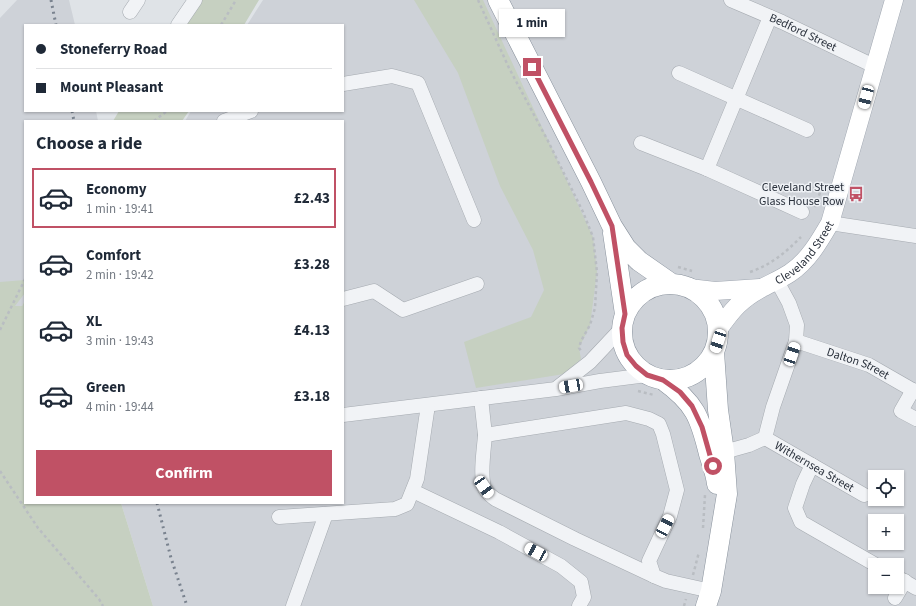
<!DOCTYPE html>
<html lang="en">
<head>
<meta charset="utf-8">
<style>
  body { margin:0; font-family:"Source Sans 3",sans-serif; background:#f2f2f3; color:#1f2937; height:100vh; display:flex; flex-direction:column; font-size:15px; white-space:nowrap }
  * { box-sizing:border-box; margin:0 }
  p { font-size:13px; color:#747a83 }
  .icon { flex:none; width:22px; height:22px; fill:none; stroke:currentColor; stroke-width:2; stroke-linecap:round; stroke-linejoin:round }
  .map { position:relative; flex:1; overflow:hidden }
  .side { position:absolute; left:24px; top:120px; width:320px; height:384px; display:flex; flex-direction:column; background:#fff; border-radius:0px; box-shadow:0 1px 3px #0004 }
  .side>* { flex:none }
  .guide { position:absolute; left:24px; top:24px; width:320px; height:88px; border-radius:0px; box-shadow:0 1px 3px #0004; display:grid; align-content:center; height:88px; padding:0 12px; background:#fff }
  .buttons { position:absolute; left:868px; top:470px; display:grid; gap:8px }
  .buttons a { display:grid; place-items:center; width:36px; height:36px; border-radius:0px; background:#fff; box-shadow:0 1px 3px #0004; font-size:20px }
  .end { position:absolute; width:18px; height:18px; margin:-9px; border:5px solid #c05165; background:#fff; box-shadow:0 0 0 2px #fff }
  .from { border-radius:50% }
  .bubble { position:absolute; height:28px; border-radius:0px; background:#fff; box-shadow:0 1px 3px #0004; font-size:13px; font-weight:700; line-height:28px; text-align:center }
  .car { position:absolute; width:12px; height:24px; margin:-12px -6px; border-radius:5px; box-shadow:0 0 3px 1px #0007; background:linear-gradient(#fff 24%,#345 0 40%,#fff 0 76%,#345 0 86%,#fff 0) }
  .guide b { display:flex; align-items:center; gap:14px; height:38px; font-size:15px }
  .guide b+b { border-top:1px solid #e0e1e3 }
  .guide i { width:10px; height:10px; background:#1f2937 }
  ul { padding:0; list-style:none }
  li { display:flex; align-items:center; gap:12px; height:60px; margin:0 8px 6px; padding:0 4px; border:2px solid transparent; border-radius:0px }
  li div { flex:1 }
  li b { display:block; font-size:15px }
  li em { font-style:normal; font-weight:700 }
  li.current { border-color:#c05165 }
  li>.icon { width:36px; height:36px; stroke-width:1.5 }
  h2 { padding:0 12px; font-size:18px; line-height:48px }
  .cta { display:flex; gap:8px; margin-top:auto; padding:8px 12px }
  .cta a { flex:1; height:46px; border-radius:0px; background:#c05165; color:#fff; font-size:16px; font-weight:700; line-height:46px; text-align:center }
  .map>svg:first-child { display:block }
  .built { fill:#ced2d8; fill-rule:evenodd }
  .green { fill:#c6d0c1 }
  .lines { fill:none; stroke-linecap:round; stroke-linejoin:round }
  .minor-casing { stroke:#a5aab0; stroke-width:15 }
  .major-casing { stroke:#a0a7b1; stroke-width:19 }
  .highway-casing { stroke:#88919c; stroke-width:21 }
  .path { stroke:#b9bdc2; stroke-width:2.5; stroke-dasharray:3 3; stroke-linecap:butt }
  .minor { stroke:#f1f3f6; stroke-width:14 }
  .major { stroke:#fff; stroke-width:18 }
  .highway { stroke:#fff; stroke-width:20 }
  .rail { stroke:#7a838f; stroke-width:3; stroke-dasharray:2 4; stroke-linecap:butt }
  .route { stroke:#c05165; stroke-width:5 }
  .labels { text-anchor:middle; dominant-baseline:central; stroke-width:3; stroke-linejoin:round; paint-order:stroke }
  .street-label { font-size:12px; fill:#2a313c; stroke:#eef1f5 }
  .poi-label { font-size:12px; fill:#2a313c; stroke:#eef1f5; text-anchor:end }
</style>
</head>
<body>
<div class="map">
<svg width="916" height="606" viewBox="0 0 916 606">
  <rect width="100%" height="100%" fill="#dfe3e7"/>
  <!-- built -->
  <path class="built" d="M17,0H69L75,25H25V111H96L98,121H25V300L22,306L0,308V18Z
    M263,0H916V606H153L121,503H343V121H185L191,111H343V25H247ZM875,477H897V499H875ZM875,521H897V543H875ZM875,565H897V587H875Z"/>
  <!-- green -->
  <path class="green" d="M194,0H259L244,25H177Z
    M414,0H483L593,237L597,272L590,325L579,348L581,359L564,374L476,388L464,342L531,317L544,290L533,250L500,186L458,73Z
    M119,111H189L182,121H113Z
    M25,280V293L15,306H22L25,300V503H121L153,606H0V282Z"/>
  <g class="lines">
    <defs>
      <g id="minor">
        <path id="s1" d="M731,0L782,22L874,66"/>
        <path d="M130,12L138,0"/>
        <path d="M178,25L195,0"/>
        <path d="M679,73L807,130"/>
        <path d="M343,84L392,76L418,83L474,220"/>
        <path d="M224,121L251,111"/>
        <path d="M641,143L707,169L770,17"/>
        <path d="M707,169L802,212"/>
        <path d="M830,223L916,236"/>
        <path d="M343,299L374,291L403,310L477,284"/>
        <path id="s2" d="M796,341L869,365L916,392"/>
        <path d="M558,387L590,362L622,328"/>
        <path d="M913,390L901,411L916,419"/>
        <path d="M481,398L485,435L626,413L649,419L659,424L663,434L677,490L670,516L649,561L654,576L666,581L711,591"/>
        <path d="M343,415L556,389L600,381L647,375"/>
        <path d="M485,435C484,449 480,473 484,487C486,492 491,496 495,499L575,539L654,576"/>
        <path id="s3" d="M765,438L864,495"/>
        <path d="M724,452L749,445L765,438L773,407L796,341L797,325L789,303L777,281"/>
        <path d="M812,465L803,484L795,508L801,522L876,565"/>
        <path d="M413,491L499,532L561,566L581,582L584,597L579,606"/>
        <path d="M279,517L395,509L407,504L417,479L428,405"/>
        <path d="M897,577L916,588"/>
        <path d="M895,598L905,581"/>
        <path d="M293,606L326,514"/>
      </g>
      <g id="major">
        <path d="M689,288L715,291L760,288"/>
        <path id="s4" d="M718,330C732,310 741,299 762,288C771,283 781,279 790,273C808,261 819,242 830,223L894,0"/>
      </g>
      <path id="highway" d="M498,0L591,182L612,226L626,248L639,261L672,284
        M613,233L625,314
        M622 332a48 48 0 1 1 96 0a48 48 0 1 1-96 0Z
        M663,380C695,403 700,417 709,454C712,464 716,474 717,484
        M706,606L711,591L727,494L724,452L718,410L714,352"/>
    </defs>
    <!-- minor casing -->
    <use href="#minor" class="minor-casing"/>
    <!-- major casing -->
    <use href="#major" class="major-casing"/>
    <!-- highway casing -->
    <use href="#highway" class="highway-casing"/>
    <!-- path -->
    <path class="path" d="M478,0L509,68L548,141L583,212L593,237L597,272L595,308L590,325L581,341L579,348L582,352
      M221,25L236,0
      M154,121L167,111
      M815,207L823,184
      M678,267L692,271
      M750,272C771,265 786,252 801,237
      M0,330L25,279
      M638,391L654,395
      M0,471L38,528L99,599L103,606
      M703,528L705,495
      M693,575L699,552
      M684,606L686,599"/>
    <!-- minor -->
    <use href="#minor" class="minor"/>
    <!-- major -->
    <use href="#major" class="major"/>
    <!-- highway -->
    <use href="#highway" class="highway"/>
    <!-- rail -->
    <path class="rail" d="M51,0L56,25
      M72,111L74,121
      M157,503L171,558L187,606"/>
  </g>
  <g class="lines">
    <!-- route -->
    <path class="route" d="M532,67L591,182L612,226L625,314L622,328L623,342L627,355L636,366L647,375L663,380L680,392L692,406L702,427L713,466"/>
  </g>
  <!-- icons -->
  <defs>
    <symbol id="bus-bare" viewBox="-9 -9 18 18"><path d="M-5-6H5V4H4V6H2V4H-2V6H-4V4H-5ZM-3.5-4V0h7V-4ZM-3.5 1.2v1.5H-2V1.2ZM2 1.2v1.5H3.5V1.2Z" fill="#c05165" stroke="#eef1f5" stroke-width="2.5" paint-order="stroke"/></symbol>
  </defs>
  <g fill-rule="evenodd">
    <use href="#bus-bare" x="845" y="183" width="22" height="22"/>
  </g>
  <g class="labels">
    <!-- street labels -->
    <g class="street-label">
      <text stroke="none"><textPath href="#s1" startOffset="79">Bedford Street</textPath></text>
      <text stroke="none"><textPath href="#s4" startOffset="118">Cleveland Street</textPath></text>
      <text stroke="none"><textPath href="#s2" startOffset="66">Dalton Street</textPath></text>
      <text stroke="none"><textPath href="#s3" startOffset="57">Withernsea Street</textPath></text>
    </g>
    <!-- poi labels -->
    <g class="poi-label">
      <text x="844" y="187">Cleveland Street<tspan x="844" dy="14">Glass House Row</tspan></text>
    </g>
  </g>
</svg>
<div class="buttons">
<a><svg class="icon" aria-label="locate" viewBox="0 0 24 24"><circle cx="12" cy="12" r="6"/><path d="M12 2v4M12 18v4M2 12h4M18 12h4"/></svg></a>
<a>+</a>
<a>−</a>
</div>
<i class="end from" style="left:713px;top:466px"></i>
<i class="end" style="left:532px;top:67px"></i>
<div class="bubble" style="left:499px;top:9px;width:66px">1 min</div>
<i class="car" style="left:866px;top:97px;rotate:195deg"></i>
<i class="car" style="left:718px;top:341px;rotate:198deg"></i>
<i class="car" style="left:792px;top:354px;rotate:19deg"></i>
<i class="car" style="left:571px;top:386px;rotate:260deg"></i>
<i class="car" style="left:484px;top:487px;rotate:145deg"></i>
<i class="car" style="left:665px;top:526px;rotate:27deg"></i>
<i class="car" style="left:536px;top:552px;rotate:298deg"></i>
<div class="guide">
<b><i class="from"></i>Stoneferry Road</b>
<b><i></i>Mount Pleasant</b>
</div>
<section class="side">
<h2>Choose a ride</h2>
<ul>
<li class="current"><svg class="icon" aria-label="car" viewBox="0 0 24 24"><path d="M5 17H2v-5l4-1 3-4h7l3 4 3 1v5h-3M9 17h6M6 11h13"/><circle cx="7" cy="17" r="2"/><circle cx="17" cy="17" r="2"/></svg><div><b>Economy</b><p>1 min · 19:41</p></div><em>£2.43</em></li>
<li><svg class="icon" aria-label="car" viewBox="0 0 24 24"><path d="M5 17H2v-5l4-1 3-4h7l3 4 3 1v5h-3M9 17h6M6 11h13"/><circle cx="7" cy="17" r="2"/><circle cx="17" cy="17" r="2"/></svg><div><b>Comfort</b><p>2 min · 19:42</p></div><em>£3.28</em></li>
<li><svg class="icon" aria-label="car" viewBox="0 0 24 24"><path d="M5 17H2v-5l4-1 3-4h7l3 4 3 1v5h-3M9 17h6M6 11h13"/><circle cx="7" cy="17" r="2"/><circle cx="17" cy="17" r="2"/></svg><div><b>XL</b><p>3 min · 19:43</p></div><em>£4.13</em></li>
<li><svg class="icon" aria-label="car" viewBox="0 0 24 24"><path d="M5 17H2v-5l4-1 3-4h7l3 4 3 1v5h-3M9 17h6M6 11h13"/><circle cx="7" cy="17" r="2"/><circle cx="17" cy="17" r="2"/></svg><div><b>Green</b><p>4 min · 19:44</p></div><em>£3.18</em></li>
</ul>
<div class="cta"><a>Confirm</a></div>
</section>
</div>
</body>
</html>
